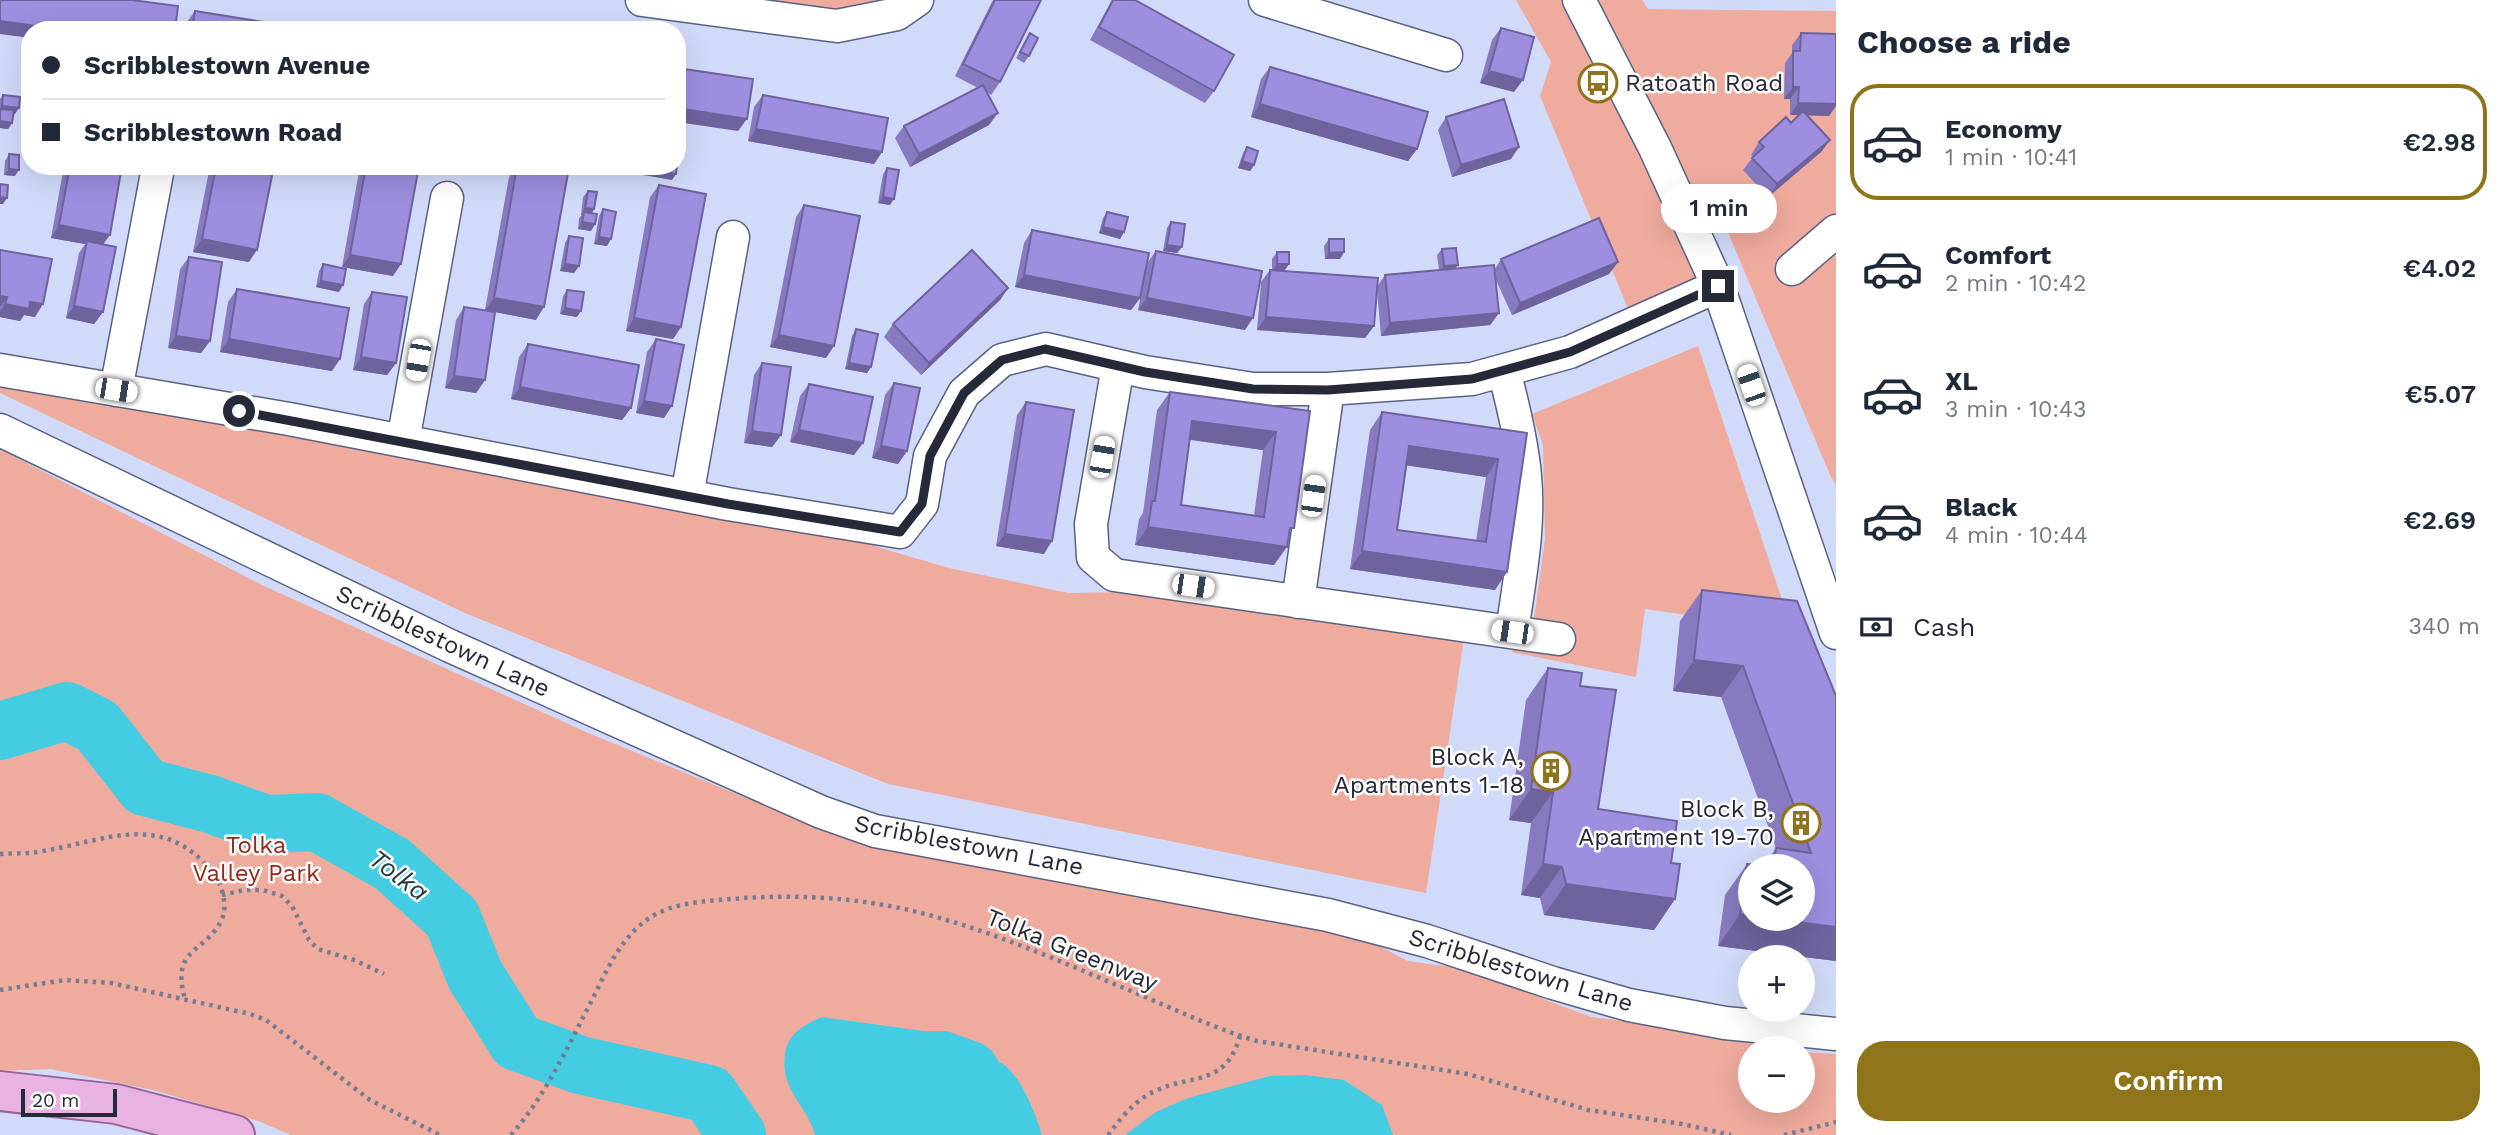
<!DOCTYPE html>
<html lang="en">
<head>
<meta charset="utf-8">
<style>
  body { margin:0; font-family:"Work Sans",sans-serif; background:#f2f2f3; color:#1f2937; height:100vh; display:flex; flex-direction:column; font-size:26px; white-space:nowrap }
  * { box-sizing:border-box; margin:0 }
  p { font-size:23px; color:#747a83 }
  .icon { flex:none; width:38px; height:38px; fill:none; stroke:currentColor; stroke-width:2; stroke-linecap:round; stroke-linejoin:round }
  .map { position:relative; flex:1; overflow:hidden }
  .details { display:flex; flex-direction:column; background:#fff; width:665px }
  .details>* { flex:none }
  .top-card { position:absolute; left:21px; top:21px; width:665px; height:154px; border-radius:28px; box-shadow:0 7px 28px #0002; display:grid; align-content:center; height:154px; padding:0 21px; background:#fff }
  .tools { position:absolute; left:1738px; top:854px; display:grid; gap:14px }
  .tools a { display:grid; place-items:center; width:77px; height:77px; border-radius:50%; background:#fff; box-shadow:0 7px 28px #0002; font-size:35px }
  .scale { position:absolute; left:21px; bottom:18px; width:96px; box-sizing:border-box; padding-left:7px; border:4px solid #252938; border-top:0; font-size:19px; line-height:24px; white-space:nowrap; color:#252938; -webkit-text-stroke:5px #fdfdfd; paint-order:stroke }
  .end { position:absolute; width:32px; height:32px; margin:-16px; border:9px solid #252938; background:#fff; box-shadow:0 0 0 4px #fff }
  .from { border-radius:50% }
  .bubble { position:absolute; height:49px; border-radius:24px; background:#fff; box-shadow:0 7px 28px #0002; font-size:23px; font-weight:600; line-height:49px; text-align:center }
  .car { position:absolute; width:21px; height:42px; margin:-21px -10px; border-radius:9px; box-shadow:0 0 5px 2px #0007; background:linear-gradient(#fff 24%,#345 0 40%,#fff 0 76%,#345 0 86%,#fff 0) }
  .top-card b { display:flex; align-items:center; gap:24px; height:66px; font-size:26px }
  .top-card b+b { border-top:2px solid #e0e1e3 }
  .top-card i { width:18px; height:18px; background:#1f2937 }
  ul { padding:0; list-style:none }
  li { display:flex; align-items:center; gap:21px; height:116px; margin:0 14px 10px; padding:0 7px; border:4px solid transparent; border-radius:28px }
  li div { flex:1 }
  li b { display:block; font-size:26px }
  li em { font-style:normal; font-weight:600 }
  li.selected { border-color:#8f7419 }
  li>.icon { width:63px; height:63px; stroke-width:1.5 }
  h2 { padding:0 21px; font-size:32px; line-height:84px }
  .pay { display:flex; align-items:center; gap:18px; height:77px; padding:0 21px; font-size:26px }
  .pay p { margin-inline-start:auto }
  .primary-button { display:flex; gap:14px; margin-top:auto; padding:14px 21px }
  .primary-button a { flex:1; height:80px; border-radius:28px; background:#8f7419; color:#fff; font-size:28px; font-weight:600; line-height:80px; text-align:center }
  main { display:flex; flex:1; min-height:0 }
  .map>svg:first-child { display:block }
  .green { fill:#efab9e }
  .water { fill:#44cce3 }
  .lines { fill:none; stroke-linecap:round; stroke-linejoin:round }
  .river { stroke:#44cce3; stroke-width:58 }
  .minor-casing { stroke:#586283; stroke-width:35 }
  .major-casing { stroke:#99629a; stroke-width:42 }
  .path { stroke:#767d93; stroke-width:4.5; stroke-dasharray:3.5 5; stroke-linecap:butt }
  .minor { stroke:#fff; stroke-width:32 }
  .major { stroke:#e8b3e2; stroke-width:38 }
  .wall { fill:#877ac1; fill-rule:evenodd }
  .shaded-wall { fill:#6e639d }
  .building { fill:#9d8ee0; stroke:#6e639d; stroke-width:2; fill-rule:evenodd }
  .route { stroke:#252938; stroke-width:9 }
  .labels { text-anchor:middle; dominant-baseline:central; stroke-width:5; stroke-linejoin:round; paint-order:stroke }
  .poi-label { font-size:24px; fill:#252938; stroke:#fdfdfd; text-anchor:end }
  .street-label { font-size:24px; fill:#252938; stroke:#fdfdfd }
  .park-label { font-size:24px; fill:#962819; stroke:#fdfdfd }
  .water-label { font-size:26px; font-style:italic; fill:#22393e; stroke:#fdfdfd }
</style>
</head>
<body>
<main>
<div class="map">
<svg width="1836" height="1135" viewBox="0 0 1836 1135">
  <rect width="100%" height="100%" fill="#d1dbf9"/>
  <!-- green -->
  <path class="green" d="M687,0H917L837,25Z
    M1516,0H1567L1713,287L1634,323L1540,96L1551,62Z
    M1570,0H1642L1648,9L1836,11V485L1830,475L1722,218L1692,239Z
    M1698,346L1792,630L1645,609L1636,677L1511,652L1532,633L1545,539L1543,445L1532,414Z
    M0,373L827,528L881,548L949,568L1068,593L1129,592L1465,632L1426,893L888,784L465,613L0,393Z
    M0,449L262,585L586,732L848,840L877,847L1320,923L1377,945L1408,961L1444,966H1471L1548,1001L1592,1017L1662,1026L1777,1048H1750V1101H1802L1803,1052L1836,1054V1135H291L258,1121L153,1090L51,1069L0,1071Z"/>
  <!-- water -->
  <path class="water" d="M822,1017L923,1031H947L983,1044L992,1051L999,1062C1019,1070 1036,1115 1042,1135H815C806,1103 780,1091 785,1054C788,1033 804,1025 822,1017Z
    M1305,1075L1344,1080L1382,1105L1393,1135H1125L1156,1112L1188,1098L1270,1076Z"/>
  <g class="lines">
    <!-- river -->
    <path class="river" d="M0,731L67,711L97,726L145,787L210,804L266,824L317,822L392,864L452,918L475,975L517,1042L580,1065L709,1094L737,1135"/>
    <defs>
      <path id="minor" d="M642,0L837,26L897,14L917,0
        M1265,0L1446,55
        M1579,0L1655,148L1718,286L1836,633
        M1792,269L1836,231
        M1118,366L1091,524L1093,557L1114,575L1559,639
        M0,370L289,419L728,504L900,532L922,504L930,456L964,393L1002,360L1046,349L1145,372L1253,389H1328L1472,379L1570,352L1718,286
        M1504,371C1513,405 1522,441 1525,476C1530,529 1519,581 1512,632
        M116,390L158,168
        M0,430L450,646L821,812L875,831L1328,915L1427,941L1553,983L1629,1005L1725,1023L1836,1034
        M403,441L447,198
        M687,496L733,237
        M1298,602L1328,389"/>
      <path id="major" d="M0,1091L116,1104L235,1135"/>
    </defs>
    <!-- minor casing -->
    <use href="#minor" class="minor-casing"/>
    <!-- major casing -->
    <use href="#major" class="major-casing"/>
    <!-- path -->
    <path class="path" d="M0,854C12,853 25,854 37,852C104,842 162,808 214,874C222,885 228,906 222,919C206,954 170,946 185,999
      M222,895L244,890H263L282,896L292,906L309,940L318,949L354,960L384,974
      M0,990L65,980L111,983L250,1014L266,1020L370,1100L440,1135
      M511,1135C544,1098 567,1048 590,1004C604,976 615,949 637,928C662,903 697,902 731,899C780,895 830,896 878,904C963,918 1045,955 1124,988C1168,1006 1210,1027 1257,1041L1468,1074L1588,1110L1682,1124L1731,1135
      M1108,1135C1121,1118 1135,1100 1155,1091C1194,1073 1225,1087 1240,1036
      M1784,1135L1836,1122"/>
    <!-- minor -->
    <use href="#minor" class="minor"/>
    <!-- major -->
    <use href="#major" class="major"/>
  </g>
  <!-- wall -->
  <path class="wall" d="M993,0H1041L1000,82L991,95L987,92L989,125L910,167L895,138L904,126L978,88L955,76Z
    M1112,0H1135L1214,91L1205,103L1090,40Z
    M195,11L313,30H186V23Z
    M1501,28L1514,92L1480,83L1492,40Z
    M1030,33L1029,56L1024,63L1016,58Z
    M1801,33L1829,116L1807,115L1830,140L1821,152L1768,197L1743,170L1753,157L1751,155L1759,142L1791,123L1799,115H1790V99H1784L1785,63L1792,53V45Z
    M1270,67L1417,149L1408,161L1251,117L1261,79Z
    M3,95L15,114H13L12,123L8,129L0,128V99Z
    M763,95L882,152L874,164L748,141L754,107Z
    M1446,117L1511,159L1452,177L1438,130Z
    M1247,147L1254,165L1250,171L1238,168L1243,153Z
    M9,154L15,176L4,175L5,161Z
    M64,166H122L103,244V312L94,324L66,318L79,253L85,244L51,238Z
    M210,166H274L249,262L193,252Z
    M360,166H419L393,276L342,267Z
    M516,166H527L536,320L495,312L485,380L476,393L445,388L456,320L464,307L485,310L509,177Z
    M887,168L890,205L878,203L883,174Z
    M659,185L681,327L673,339L626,331L650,197Z
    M588,191L594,209L592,213L595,224L591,231L578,229L579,218L582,215H581L583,197Z
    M804,205L826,358L770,347L796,217Z
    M603,209L607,246L594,244L599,216Z
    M1107,212L1124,232L1120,239L1099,233L1103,218Z
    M1171,222L1182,247L1177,253L1163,251L1167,228Z
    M1032,230L1140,298L1131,310L1015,287L1024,243Z
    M569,236L579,266L574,273L560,271L565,243Z
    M1329,239L1344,252L1340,259H1325L1324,246Z
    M1442,249L1455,269H1495L1501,259L1618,262L1609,274L1512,315L1495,278L1499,313L1490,325L1381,336L1377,290L1374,326L1365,338L1257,330L1261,282L1270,270H1272V259L1277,252L1289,264L1284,271L1377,287L1385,275L1439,270L1437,255Z
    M0,250L35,317L24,315L20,321L0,317Z
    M1156,251L1245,330L1138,310L1147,263Z
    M189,257L210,341L201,353L168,348L180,269Z
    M323,264L339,292L316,287L319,271Z
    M1008,288L1000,300L921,375L884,337L893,324Z
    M237,289L332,371L220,352L228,302Z
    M567,290L577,317L560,314L563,296Z
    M372,292L396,363L387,375L353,370L364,304Z
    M856,329L871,367L867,373L845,369L852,336Z
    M656,339L664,418L636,413L647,352Z
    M528,344L631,408L622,420L511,399L519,357Z
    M762,363L781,435L772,447L744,443L754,375Z
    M894,383L907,451L898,464L872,458L885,395Z
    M809,384L854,455L790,442L800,396Z
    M1170,392L1310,411L1289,537L1274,565L1135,545L1139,519L1143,513L1157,410ZM1190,440L1263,450L1254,515L1181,505Z
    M1026,402L1044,554L996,546L1017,415Z
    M1382,412L1527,433L1495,590L1350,569L1370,430ZM1407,465L1486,477L1476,541L1397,530Z
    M1702,590L1836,696V961L1718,946L1725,895L1747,864L1764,866L1776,848L1721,697L1673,691L1680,621ZM1750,866H1802L1750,919Z
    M1548,668L1580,686L1598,809L1671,863L1675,899L1654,930L1544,915L1540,898L1521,895L1531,823L1509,820L1526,700Z"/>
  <!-- shaded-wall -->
  <path class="shaded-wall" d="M0,21L65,30H30V38L0,34Z
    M1489,71L1523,80L1514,92L1480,83Z
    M1793,87H1799L1790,99H1784Z
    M1798,103L1836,104V106L1829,116L1790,115Z
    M1260,104L1417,149L1408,161L1251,117Z
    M2,106L19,108L15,114L0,113V109Z
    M677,108L747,119L738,131L677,122Z
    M998,113L989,125L910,167L919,154Z
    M0,121L12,123L8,129L0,128Z
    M756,129L882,152L874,164L748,141Z
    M1830,140L1821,152L1768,197L1777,184Z
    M1519,147L1511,159L1452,177L1461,165Z
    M1242,161L1254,165L1250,171L1238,168Z
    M641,168L676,174L672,180L637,174Z
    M9,169L19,170L15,176L4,175Z
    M0,197L7,198L3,204H0Z
    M883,197L894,199L890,205L878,203Z
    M585,208L594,209L590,216L584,212L582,215H581Z
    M582,222L595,224L591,231L578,229Z
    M59,225L110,235L101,247L87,241L85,244L51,238Z
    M1103,227L1124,232L1120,239L1099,233Z
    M599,237L611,239L607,246L594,244Z
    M202,239L257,250L249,262L193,252Z
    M1167,245L1182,247L1177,253L1163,251Z
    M1344,252L1340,259H1325L1329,253Z
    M350,255L401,264L393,276L342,267Z
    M1618,262L1609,274L1512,315L1520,303Z
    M565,264L579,266L574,273L560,271Z
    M1277,264H1289L1284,271H1272Z
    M1458,265L1453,271L1439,273L1444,266Z
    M1024,275L1140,298L1131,310L1015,287Z
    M321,281L343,285L339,292L316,287Z
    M1008,288L1000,300L921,375L929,363Z
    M0,296L7,297L0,307Z
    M494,298L544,307L536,320L485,310Z
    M1147,298L1253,318L1245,330L1138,310Z
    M30,302L43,304L35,317L24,315L20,321L0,317V311L5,304Z
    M74,306L103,312L94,324L66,318Z
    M565,308L581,311L577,317L560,314Z
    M1499,313L1490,325L1381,336L1390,323Z
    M1266,317L1374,326L1365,338L1257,330Z
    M634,318L681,327L673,339L626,331Z
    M779,335L834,346L826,358L770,347Z
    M176,336L210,341L201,353L168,348Z
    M229,339L340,359L332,371L220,352Z
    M361,357L396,363L387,375L353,370Z
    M849,363L871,367L867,373L845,369Z
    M454,376L485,380L476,393L445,388Z
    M520,387L631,408L622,420L511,399Z
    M644,401L672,406L664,418L636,413Z
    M1192,421L1276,432L1263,450L1180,438Z
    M799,430L863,443L854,455L790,442Z
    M752,431L781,435L772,447L744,443Z
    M881,446L907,451L898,464L872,458Z
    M1409,446L1498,459L1486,477L1397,464Z
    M1148,527L1287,547L1274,565L1135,545Z
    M1005,534L1052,541L1044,554L996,546Z
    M1362,551L1507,572L1495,590L1350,569Z
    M1694,660L1743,666L1721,697L1673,691Z
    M1531,789L1553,792L1531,823L1509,820Z
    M1543,864L1562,867L1540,898L1521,895Z
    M1566,884L1675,899L1654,930L1544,915Z
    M1740,914L1750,916V919H1774L1836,927V961L1718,946Z"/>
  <!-- building -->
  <path class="building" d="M0,0H132L178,6L175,30H65L0,21Z
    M995,0H1041L1000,82L963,64Z
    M1113,0H1135L1234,55L1214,91L1099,27Z
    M195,11L313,30H192Z
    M1501,28L1534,37L1523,80L1489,71Z
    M1030,33L1038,38L1029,56L1020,52Z
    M1801,33L1836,34V104L1798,103L1799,87H1793V51H1800Z
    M1270,67L1428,112L1417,149L1260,104Z
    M677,68L753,79L747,119L677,108Z
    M983,85L998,113L919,154L904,126Z
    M3,95L20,97L19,108L2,106Z
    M763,95L888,118L882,152L756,129Z
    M1504,99L1519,147L1461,165L1446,117Z
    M0,109L14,110L12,123L0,121Z
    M1803,111L1830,140L1777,184L1752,158L1764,147L1759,142L1786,117L1791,123Z
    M1247,147L1258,151L1254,165L1242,161Z
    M9,154L19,155V170L9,169Z
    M70,166H122L110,235L59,225Z
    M216,166H274L257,250L202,239Z
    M366,166H419L401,264L350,255Z
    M517,166H527L568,173L544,307L494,298Z
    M642,166H677L676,174L641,168Z
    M887,168L899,170L894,199L883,197Z
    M0,184L8,185L7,198L0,197Z
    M659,185L706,194L681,327L634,318Z
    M588,191L597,192L594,209L585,208Z
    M804,205L860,216L834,346L779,335Z
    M603,209L616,212L611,239L599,237Z
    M584,212L597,214L595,224L582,222Z
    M1107,212L1128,217L1124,232L1103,227Z
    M1599,218L1618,262L1520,303L1501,259Z
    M1171,222L1185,224L1182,247L1167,245Z
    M1032,230L1149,253L1140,298L1024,275Z
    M569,236L583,238L579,266L565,264Z
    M1329,239H1344V252L1329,253Z
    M87,241L116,247L103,312L74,306Z
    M1456,248L1458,265L1444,266L1442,249Z
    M0,250L52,259L43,304L30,302L29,309L5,304L7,297L0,296Z
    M972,250L1008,288L929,363L893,324Z
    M1156,251L1262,271L1253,318L1147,298Z
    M1277,252H1289V264H1277Z
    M189,257L222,262L210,341L176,336Z
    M323,264L346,269L343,285L321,281Z
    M1494,265L1499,313L1390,323L1385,275Z
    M1270,270L1378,278L1374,326L1266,317Z
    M237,289L349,308L340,359L229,339Z
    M567,290L584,292L581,311L565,308Z
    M372,292L407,297L396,363L361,357Z
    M464,307L495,312L485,380L454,376Z
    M856,329L878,334L871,367L849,363Z
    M656,339L684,345L672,406L644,401Z
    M528,344L639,365L631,408L520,387Z
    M762,363L791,367L781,435L752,431Z
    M894,383L920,388L907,451L881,446Z
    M809,384L873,397L863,443L799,430Z
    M1170,392L1310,411L1294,528H1290L1287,547L1148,527L1152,501H1155ZM1192,421L1276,432L1264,517L1181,505Z
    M1026,402L1074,410L1052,541L1005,534Z
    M1382,412L1527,433L1507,572L1362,551ZM1409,446L1498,459L1486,542L1397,530Z
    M1702,590L1797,601L1836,696V927L1774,919H1802V866H1774L1776,848L1811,853L1743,666L1694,660Z
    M1548,668L1582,673L1580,686L1616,690L1598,809L1677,821L1671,863L1680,864L1675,899L1566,884L1562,867L1543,864L1553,792L1531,789Z
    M1747,864L1765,866H1750V916L1740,914Z"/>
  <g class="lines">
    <!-- route -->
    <path class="route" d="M239,411L728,504L900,532L922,504L930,456L964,393L1002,360L1045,349L1145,372L1253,389L1328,390L1472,379L1570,352L1718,286"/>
  </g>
  <!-- icons -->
  <defs>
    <symbol id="bus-ring" viewBox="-11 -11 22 22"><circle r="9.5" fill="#fdfdfd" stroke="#8f7419" stroke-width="1.5"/><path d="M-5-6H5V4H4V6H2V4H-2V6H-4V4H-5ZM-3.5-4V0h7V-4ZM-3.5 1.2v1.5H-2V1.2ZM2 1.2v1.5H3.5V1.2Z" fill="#8f7419"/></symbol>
    <symbol id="building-ring" viewBox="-11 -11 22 22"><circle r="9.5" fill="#fdfdfd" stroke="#8f7419" stroke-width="1.5"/><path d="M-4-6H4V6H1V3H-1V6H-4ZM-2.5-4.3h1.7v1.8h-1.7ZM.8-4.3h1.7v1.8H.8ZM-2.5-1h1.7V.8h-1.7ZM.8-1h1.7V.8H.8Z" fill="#8f7419"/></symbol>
  </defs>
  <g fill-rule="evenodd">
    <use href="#bus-ring" x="1576" y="61" width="44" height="44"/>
    <use href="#building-ring" x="1529" y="749" width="44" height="44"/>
    <use href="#building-ring" x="1779" y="801" width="44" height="44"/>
  </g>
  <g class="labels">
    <!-- poi labels -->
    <g class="poi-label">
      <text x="1625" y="83" text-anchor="start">Ratoath Road</text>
      <text x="1524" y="757">Block A,<tspan x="1524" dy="28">Apartments 1-18</tspan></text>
      <text x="1774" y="809">Block B,<tspan x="1774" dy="28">Apartment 19-70</tspan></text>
    </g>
    <!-- street labels -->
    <g class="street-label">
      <text transform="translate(443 641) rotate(25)">Scribblestown Lane</text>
      <text transform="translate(969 845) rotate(11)">Scribblestown Lane</text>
      <text transform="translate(1072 950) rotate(22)">Tolka Greenway</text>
      <text transform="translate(1521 970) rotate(17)">Scribblestown Lane</text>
    </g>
    <!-- park labels -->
    <g class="park-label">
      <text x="256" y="845">Tolka<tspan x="256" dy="28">Valley Park</tspan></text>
    </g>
    <!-- water labels -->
    <g class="water-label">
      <text transform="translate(399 875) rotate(37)">Tolka</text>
    </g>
  </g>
</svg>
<div class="tools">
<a><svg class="icon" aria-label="layers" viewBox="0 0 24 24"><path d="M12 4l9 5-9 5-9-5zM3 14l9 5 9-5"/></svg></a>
<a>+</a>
<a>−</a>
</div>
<div class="scale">20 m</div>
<i class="end from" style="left:239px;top:411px"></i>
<i class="end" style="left:1718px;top:286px"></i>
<div class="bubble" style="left:1661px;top:184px;width:116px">1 min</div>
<i class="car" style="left:418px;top:360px;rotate:190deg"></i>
<i class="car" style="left:1751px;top:385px;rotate:341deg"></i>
<i class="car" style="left:116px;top:390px;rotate:99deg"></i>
<i class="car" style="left:1102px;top:457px;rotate:10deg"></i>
<i class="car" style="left:1313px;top:496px;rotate:8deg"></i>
<i class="car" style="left:1193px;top:586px;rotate:98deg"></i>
<i class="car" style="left:1512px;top:632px;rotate:278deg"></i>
<div class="top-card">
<b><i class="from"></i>Scribblestown Avenue</b>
<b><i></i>Scribblestown Road</b>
</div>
</div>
<section class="details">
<h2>Choose a ride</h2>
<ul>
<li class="selected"><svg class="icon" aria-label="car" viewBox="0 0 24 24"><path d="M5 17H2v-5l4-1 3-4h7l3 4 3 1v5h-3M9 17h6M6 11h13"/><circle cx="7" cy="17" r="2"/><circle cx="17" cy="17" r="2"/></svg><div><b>Economy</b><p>1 min · 10:41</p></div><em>€2.98</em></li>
<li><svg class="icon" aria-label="car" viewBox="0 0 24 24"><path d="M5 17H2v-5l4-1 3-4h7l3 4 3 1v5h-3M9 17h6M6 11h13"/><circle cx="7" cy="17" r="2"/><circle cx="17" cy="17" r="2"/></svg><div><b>Comfort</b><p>2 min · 10:42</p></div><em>€4.02</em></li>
<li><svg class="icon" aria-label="car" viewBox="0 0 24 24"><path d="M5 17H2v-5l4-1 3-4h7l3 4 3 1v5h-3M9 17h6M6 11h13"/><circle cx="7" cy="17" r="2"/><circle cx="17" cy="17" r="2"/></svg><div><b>XL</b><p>3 min · 10:43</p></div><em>€5.07</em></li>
<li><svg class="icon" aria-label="car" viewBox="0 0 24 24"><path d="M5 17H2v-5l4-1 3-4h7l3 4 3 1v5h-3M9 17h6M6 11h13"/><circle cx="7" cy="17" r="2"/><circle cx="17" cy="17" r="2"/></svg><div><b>Black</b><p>4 min · 10:44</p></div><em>€2.69</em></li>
</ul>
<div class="pay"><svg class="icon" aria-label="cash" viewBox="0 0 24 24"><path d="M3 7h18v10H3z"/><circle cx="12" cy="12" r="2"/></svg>Cash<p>340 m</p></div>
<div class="primary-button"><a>Confirm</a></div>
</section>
</main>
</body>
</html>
